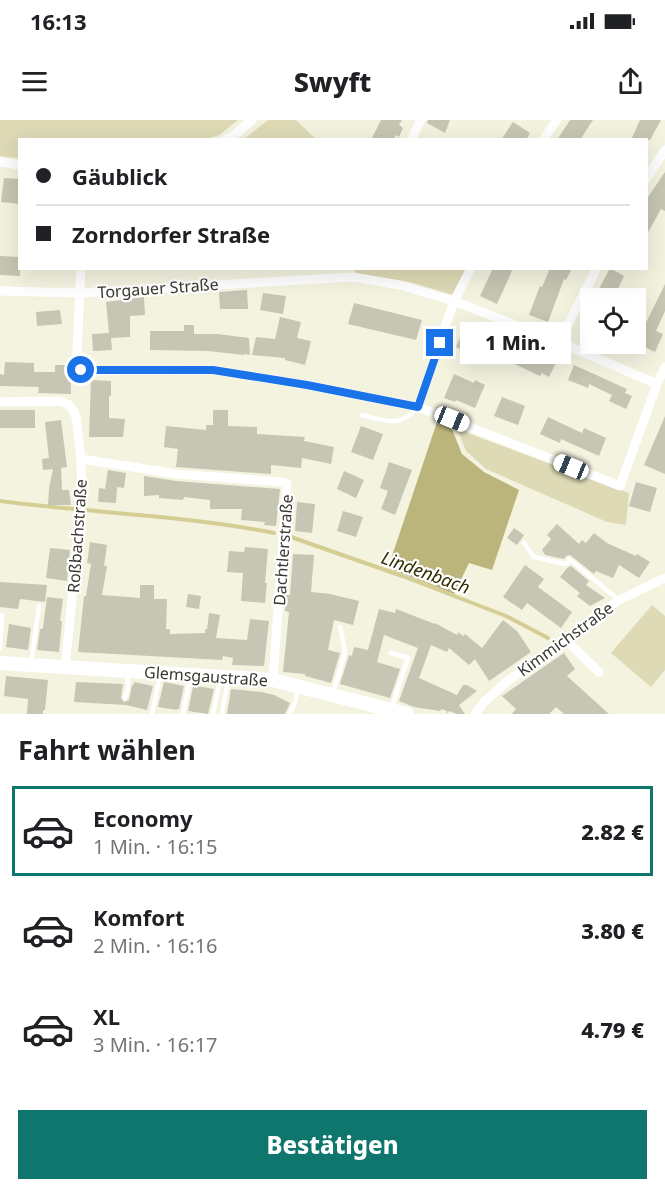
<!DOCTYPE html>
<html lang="de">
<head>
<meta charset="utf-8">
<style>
  body { margin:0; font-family:"Noto Sans",sans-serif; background:#f2f2f2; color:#202124; height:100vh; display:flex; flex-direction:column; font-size:22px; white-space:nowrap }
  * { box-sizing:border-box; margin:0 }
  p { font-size:20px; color:#757577 }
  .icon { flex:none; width:33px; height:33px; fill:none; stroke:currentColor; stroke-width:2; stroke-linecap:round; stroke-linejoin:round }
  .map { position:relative; height:594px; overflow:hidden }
  .sheet { display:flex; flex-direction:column; background:#fff; flex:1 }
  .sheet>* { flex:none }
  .hud { position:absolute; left:18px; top:18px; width:630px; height:132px; border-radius:0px; box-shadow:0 6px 24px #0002; display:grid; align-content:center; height:132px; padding:0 18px; background:#fff }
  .tools { position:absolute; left:580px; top:168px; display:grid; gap:12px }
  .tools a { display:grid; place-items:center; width:66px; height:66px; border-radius:0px; background:#fff; box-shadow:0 6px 24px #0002; font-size:30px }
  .end { position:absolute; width:27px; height:27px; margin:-14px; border:8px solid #1a73e8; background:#fff; box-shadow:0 0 0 3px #fff }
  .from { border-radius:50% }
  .bubble { position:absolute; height:42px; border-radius:0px; background:#fff; box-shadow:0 6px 24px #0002; font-size:20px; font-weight:800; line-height:42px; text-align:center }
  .car { position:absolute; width:18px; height:36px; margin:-18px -9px; border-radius:8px; box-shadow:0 0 4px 2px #0007; background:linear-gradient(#fff 24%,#345 0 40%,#fff 0 76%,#345 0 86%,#fff 0) }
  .hud b { display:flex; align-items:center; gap:21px; height:57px; font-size:22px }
  .hud b+b { border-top:2px solid #e0e0e0 }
  .hud i { width:15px; height:15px; background:#202124 }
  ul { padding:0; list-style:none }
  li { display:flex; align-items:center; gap:18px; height:90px; margin:0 12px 9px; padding:0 6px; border:3px solid transparent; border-radius:0px }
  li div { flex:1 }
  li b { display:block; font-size:22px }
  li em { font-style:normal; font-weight:800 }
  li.current { border-color:#0f766e }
  li>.icon { width:54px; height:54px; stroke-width:1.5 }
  h2 { padding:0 18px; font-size:27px; line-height:72px }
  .primary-button { display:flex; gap:12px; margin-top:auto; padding:12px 18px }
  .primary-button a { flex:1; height:69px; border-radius:0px; background:#0f766e; color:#fff; font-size:24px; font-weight:800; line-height:69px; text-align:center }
  .status { display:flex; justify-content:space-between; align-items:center; height:42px; padding:0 30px; background:#fff; direction:ltr }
  .status svg { height:16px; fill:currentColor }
  header { display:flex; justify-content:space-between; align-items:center; height:78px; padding:0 18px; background:#fff; font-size:27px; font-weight:800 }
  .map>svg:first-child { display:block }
  .green { fill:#dedab6 }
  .forest { fill:#bbb47b }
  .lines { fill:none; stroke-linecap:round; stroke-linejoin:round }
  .stream { stroke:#d5ce94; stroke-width:4 }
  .building { fill:#c7c5b3 }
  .lane { stroke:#fff; stroke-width:4.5 }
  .street { stroke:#fff; stroke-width:9 }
  .secondary { stroke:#fff; stroke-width:14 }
  .route { stroke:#1a73e8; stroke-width:8 }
  .labels { text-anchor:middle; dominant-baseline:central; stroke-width:4.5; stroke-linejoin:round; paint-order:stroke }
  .street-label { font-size:16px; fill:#383730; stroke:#fff }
  .water-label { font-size:18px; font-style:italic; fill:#332d00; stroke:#fff }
</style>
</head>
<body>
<div class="status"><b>16:13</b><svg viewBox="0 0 49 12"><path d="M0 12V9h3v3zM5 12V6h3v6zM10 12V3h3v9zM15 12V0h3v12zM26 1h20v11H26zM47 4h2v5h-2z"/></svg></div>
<header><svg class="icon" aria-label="menu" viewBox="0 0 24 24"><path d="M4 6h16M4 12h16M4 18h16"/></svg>Swyft<svg class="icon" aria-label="share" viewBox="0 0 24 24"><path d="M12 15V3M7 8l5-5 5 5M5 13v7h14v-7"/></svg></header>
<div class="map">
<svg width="665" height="594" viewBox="0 0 665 594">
  <rect width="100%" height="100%" fill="#f4f3e0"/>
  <!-- green -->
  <path class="green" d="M0,0H238L219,15L206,19L20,20L19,38L0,36Z
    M268,0H296L316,19H244Z
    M354,149H468L453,175L410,162L357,155Z
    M457,309L629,373L626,405L607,402L486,349L466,331Z
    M652,485L665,496V550L651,567L611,533Z"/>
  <!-- forest -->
  <path class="forest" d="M437,302L451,307L462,334L484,352L519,370L492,450L469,443L454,474L388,448Z"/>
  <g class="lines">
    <!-- stream -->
    <path class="stream" d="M0,381C91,393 184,395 274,413
      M291,417L405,457L506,496L548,518"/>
  </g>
  <!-- building -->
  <path class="building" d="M381,0H402L399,5L403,8L399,17L396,15L393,20H371Z
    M428,0H450L445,13L427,3Z
    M570,0H593L580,20H557Z
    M640,0H661L650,20H631Z
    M513,2L530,13L526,20H501Z
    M665,52V91L661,89L646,116V80Z
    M4,58L20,59V84L1,82Z
    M0,136L20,137V156L0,155Z
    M493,148H506L512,151L497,184L480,176Z
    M544,148H572L566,160L564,159L548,202L529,195L540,166L542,167L549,151Z
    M610,148L624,156L618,169L623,171L619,178H596L600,170L599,169Z
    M665,164V191L656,211L663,214L655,232L638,224L644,212L642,211Z
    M247,170L248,189H220L219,172Z
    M263,173L286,176L283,194L260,190Z
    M144,177L145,195L130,196V217L111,218L112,230L93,231L92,214L109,213L106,182Z
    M354,183L422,200L416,220L348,204Z
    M60,190L62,204L37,206L36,192Z
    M280,197L301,202L297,218L311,221L305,245L285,240V238L252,235L256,217L275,219Z
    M184,205H194V214H217L249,218L250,235L244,234V235L208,231L150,230V211H184Z
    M465,206L482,213L473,235L456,227Z
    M504,216L540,235V233L557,241L549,257L542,253L540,256L506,240L496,232Z
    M5,242L34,243V252H55V245H70L71,274L38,273L39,267L0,266V254L4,255Z
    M574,245L627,269L625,273L632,276L626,289L609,281L612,275L589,264L588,268L568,260Z
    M454,254L474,263L475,260L485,265L475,288L456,280L455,282L444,278Z
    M91,260L111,261V276H109V298L125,299L123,317H89Z
    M502,277L525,286L518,305L494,296Z
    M0,290H35V308H0Z
    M213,290H228V306L257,307V314L305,317L304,321L334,327L331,344L302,338L301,348L271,345V354L176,347L178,329L164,327L166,306L206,310V305H213Z
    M665,296V354L644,345Z
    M548,297L582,313L584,308L606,318L599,336L561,319L560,323L540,314Z
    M61,300L67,347L61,348L62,370H69L71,385H48L49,368L53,349L43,350L42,339L49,338L45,302Z
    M361,306L383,314L373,340L351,332Z
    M389,342L412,350L395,395L381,389L388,371L380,368Z
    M108,350L126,353L124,368L117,367L116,383L98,382L99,368L105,369Z
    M344,351L364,360L356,378L337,369Z
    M144,356L176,361L280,369L276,406L264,405L265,402L241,400L242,389H210V380L184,377L183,380L159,378V375L144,376Z
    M636,362L657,368L650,392L629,386Z
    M297,382L315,384L312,413L295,411Z
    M343,391L363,397L356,417L337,411Z
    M557,404L579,424L582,420L586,423L594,413L607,423L636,436L637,434L650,442L639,458L619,445L613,458L596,451L594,454L570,435L566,436L564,439L545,435L542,430L551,419L547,415Z
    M514,408L524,415L517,425L507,418Z
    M90,422L107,425L104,446H107L102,475L140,478V465H154V479H167L166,509H170V514L205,513V509H207L209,493L220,495L216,518L247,520L250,499L269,501L264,546L232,545L233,538L223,536L222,540L78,532L84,476H86L91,444L87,443Z
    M245,427L268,429L265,463H267L265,483L241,481L243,453L227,452L229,431L244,432Z
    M50,428L70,430L67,461L46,458Z
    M293,434L314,435L311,472L330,474L359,481L353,505L334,500L328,530L340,533L331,563L305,556V554L283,552L289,492L285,491L286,475H290Z
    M525,445L544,459L538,467L572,492L561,508L527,483L522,490L503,477Z
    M571,446L589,461L586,465L605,478L590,486L577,476L580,473L560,457L567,448Z
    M0,462L47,465L45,482L20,479L18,489L0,487Z
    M188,474L201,476L199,489L186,487Z
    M47,477L63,479L60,501H62L59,532L37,530L40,509H42L43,507Z
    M379,489L395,493L396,489L435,504V503L457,515L458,512L463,516L465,514L482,528L503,500L517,511L531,532L489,561L475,539L469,545L449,528L447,532L431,525L419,558L457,575L463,565H467L477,571L459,585L465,594H457L449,591L446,594L447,591L441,589L440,591L414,587L399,581L418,528L384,515L377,542L400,549L390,578L340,564L349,535L352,536L354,527L368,530Z
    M9,504L31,508L28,530L6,527Z
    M564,533L575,549L567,556L609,594H564L556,587L549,594H512L516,589L502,576Z
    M6,556L48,560L45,590H43V594H27L28,579L4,576Z
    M76,562L123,564L121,578L124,582L129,580L132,565H134V562L153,566L147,590L126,585L74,582Z
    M164,562L184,566L179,589H177V590L158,587Z
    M197,566L214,569L208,594L188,591L193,567L197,568Z
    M231,569L262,572L274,575L290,583L285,594H227Z"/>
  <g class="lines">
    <!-- lane -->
    <path class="lane" d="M362,295C385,301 401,308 418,287
      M524,423L534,437L565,444L571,441
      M569,439L619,480
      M0,495H2L0,529
      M391,533L408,538L392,587
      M31,543L39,486
      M333,573L345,532L340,507
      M125,578L128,568L127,553
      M152,594L160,556
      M183,594L190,558
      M213,594L220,560
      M222,594L228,560
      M289,594L295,583L298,569"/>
    <!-- street -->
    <path class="street" d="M224,20L233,16L252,0
      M411,20L421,0
      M543,20L557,0
      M0,42L20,45
      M646,59L665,30
      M81,148L76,251L213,250L307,265L418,287L620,366L657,264L665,247
      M0,171L79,173L353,157L400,165L454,181L559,222L657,264
      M559,222L597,148
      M0,282L58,281L68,284L73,290L76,297L81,339L82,383L65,547
      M418,287L454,181L471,148
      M81,339L177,354L281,362L287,364L273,560
      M566,520L599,552
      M475,594L484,582L509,560L566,520L619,480L665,458"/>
    <!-- secondary -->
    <path class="secondary" d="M0,543L273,560L407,594"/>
  </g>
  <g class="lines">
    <!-- route -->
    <path class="route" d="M81,250H213L307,265L418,287L440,223"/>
  </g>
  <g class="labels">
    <!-- street labels -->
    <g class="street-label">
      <text transform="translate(158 168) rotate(-4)">Torgauer Straße</text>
      <text transform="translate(77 416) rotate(-86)">Roßbachstraße</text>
      <text transform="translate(283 430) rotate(-86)">Dachtlerstraße</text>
      <text transform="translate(565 519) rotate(-36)">Kimmichstraße</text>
      <text transform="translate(206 556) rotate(4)">Glemsgaustraße</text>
    </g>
    <!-- water labels -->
    <g class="water-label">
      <text transform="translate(426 452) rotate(20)">Lindenbach</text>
    </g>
  </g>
</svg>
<div class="tools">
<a><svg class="icon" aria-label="locate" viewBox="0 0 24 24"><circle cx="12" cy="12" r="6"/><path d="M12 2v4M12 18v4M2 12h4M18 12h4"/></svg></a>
</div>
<i class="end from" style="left:81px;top:250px"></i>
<i class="end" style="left:440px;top:223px"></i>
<div class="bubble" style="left:460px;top:202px;width:111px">1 Min.</div>
<i class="car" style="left:452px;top:299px;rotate:112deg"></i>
<i class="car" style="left:571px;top:347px;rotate:292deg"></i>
<div class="hud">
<b><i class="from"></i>Gäublick</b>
<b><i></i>Zorndorfer Straße</b>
</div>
</div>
<section class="sheet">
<h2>Fahrt wählen</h2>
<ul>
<li class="current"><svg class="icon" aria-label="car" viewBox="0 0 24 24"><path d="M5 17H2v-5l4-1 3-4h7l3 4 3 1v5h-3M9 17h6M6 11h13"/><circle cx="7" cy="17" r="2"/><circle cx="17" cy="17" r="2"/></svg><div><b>Economy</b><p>1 Min. · 16:15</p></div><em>2.82 €</em></li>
<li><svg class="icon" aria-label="car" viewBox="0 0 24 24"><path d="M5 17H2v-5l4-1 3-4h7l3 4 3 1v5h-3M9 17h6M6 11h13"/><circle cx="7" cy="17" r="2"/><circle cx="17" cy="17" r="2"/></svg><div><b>Komfort</b><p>2 Min. · 16:16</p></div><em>3.80 €</em></li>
<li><svg class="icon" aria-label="car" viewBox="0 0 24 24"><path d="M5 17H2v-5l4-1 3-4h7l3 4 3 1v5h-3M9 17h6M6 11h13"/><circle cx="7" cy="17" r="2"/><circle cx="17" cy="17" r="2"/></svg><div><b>XL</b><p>3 Min. · 16:17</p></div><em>4.79 €</em></li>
</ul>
<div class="primary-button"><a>Bestätigen</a></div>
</section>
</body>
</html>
